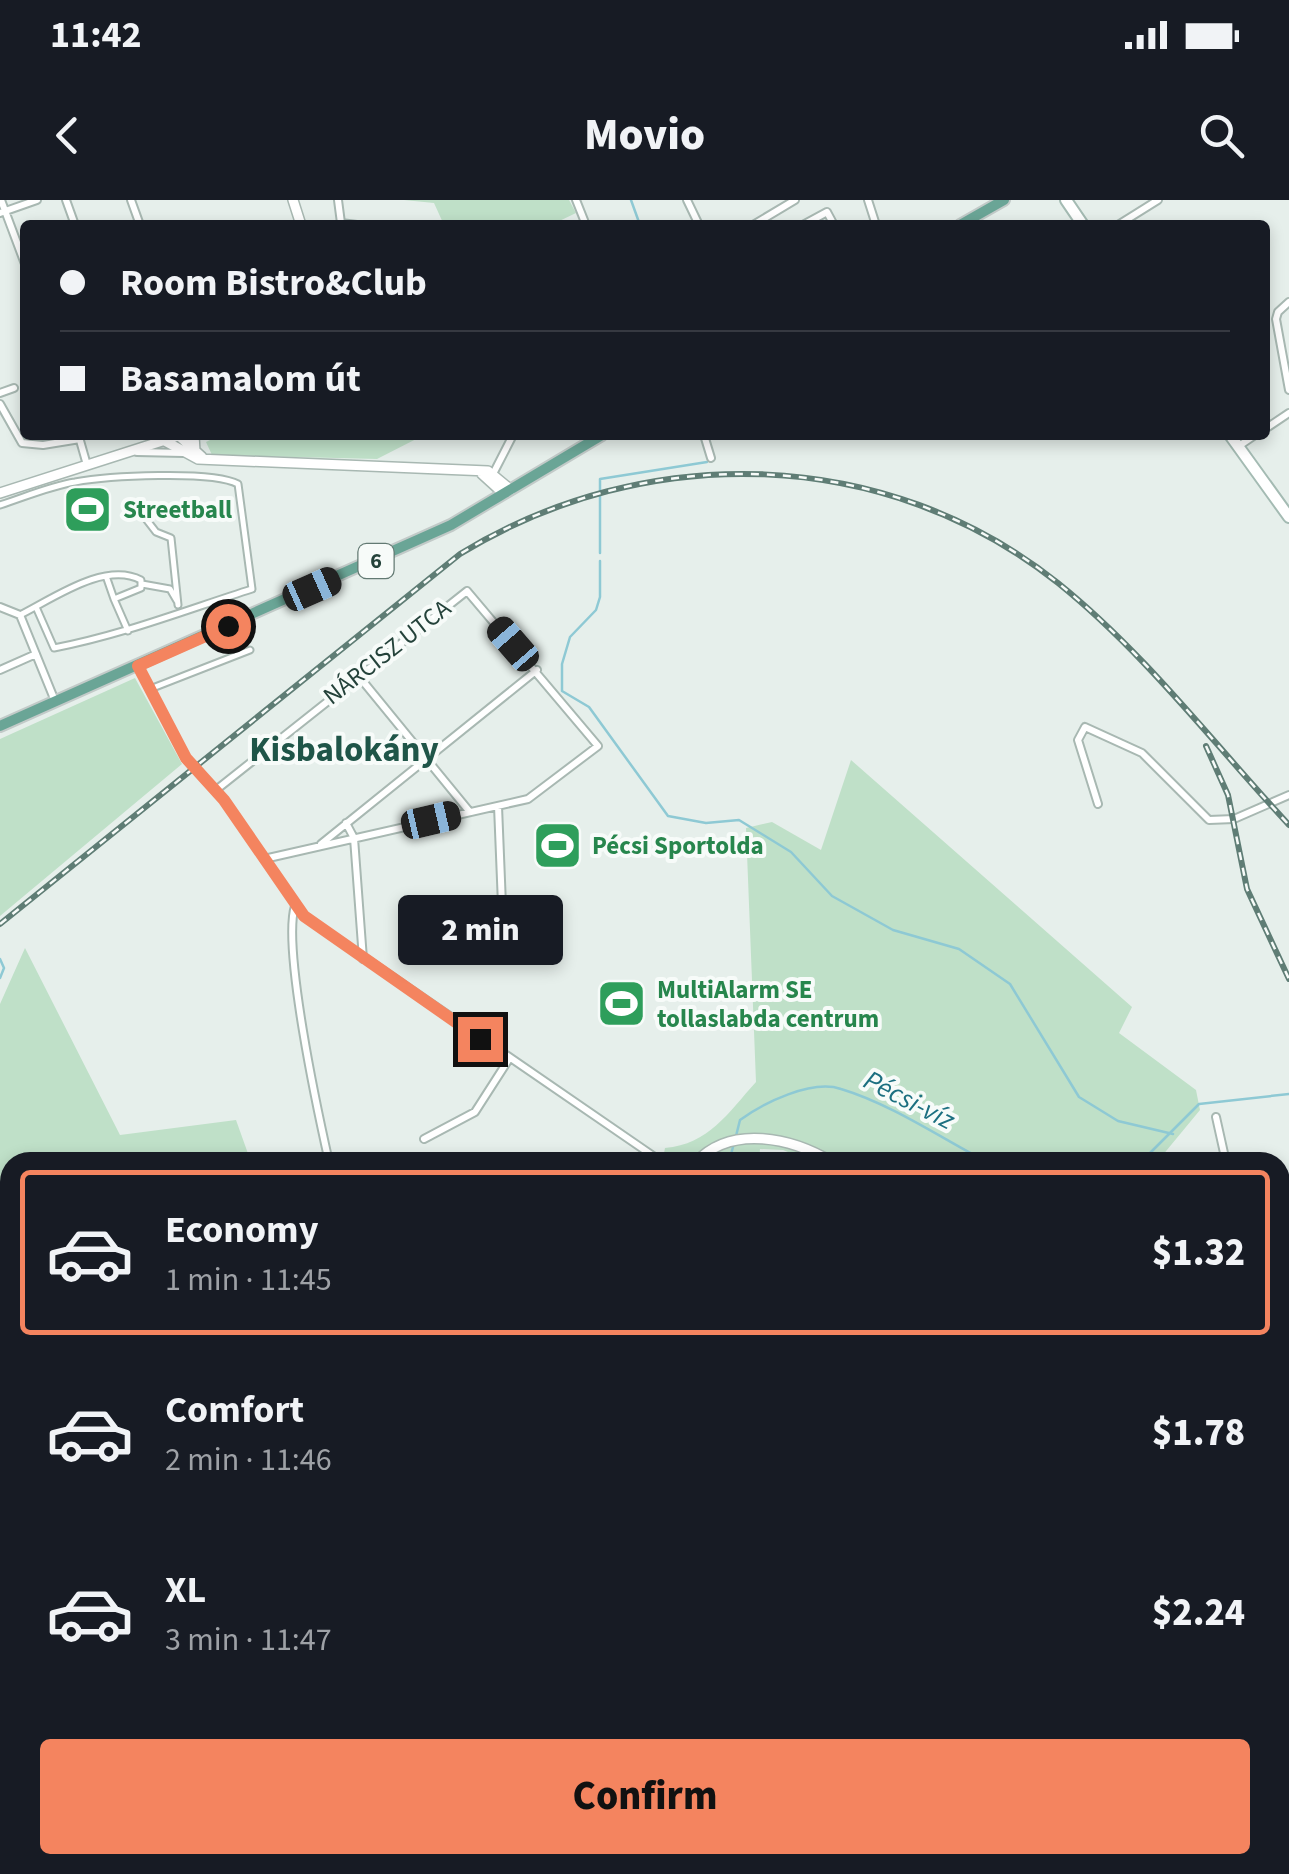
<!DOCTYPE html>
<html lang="en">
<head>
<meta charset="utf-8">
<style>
  body { margin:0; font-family:"Source Sans 3",sans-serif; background:#242831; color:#f1f3f6; height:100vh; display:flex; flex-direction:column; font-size:38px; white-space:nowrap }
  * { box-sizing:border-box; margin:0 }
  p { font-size:32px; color:#9ea1a6 }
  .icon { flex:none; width:55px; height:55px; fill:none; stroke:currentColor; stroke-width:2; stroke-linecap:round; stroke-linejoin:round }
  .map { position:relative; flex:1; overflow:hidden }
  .details { position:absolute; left:0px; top:952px; width:1290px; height:722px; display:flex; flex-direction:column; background:#171b24; border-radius:30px 30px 0 0; box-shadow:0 5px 15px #0003 }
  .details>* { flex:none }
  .banner { position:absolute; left:20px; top:20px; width:1250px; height:220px; border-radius:10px; box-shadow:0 5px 15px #0003; display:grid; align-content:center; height:220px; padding:0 40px; background:#171b24 }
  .end { position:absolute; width:45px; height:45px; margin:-22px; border:12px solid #f4845f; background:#111; box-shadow:0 0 0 5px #111 }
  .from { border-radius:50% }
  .bubble { position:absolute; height:70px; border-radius:10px; background:#171b24; box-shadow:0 5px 15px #0003; font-size:32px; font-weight:800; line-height:70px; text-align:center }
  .car { position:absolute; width:30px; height:60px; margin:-30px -15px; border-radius:12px; box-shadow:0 0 8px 2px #0007; background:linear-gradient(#222 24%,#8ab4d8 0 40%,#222 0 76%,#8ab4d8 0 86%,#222 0) }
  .banner b { display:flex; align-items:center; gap:35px; height:95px; font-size:38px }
  .banner b+b { border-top:2px solid #363941 }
  .banner i { width:25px; height:25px; background:#f1f3f6 }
  ul { padding:18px 0 0; list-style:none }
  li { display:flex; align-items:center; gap:30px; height:165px; margin:0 20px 15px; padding:0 20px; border:5px solid transparent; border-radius:10px }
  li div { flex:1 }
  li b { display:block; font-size:38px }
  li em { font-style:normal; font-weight:800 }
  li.current { border-color:#f4845f }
  li>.icon { width:90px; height:90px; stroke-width:1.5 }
  .primary-button { display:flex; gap:20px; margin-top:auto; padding:20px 40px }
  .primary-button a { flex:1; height:115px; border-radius:10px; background:#f4845f; color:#111; font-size:40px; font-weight:800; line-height:115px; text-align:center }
  .status { display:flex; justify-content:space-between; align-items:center; height:70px; padding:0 50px; background:#171b24; direction:ltr }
  .status svg { height:28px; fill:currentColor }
  header { display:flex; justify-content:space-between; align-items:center; height:130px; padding:0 40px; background:#171b24; font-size:45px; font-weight:800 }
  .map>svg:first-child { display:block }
  .green { fill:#bfe0c8 }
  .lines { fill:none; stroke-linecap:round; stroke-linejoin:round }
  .stream { stroke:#8ec9d4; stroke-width:2.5 }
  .pedestrian-casing { stroke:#a8b8b2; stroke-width:9 }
  .minor-casing { stroke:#a8b8b2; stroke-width:10 }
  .tertiary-casing { stroke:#a8b8b2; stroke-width:12 }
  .secondary-casing { stroke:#a4bbb3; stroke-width:14 }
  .primary-casing { stroke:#c2cac8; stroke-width:14 }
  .pedestrian { stroke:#fff; stroke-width:5 }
  .minor { stroke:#fff; stroke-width:6 }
  .tertiary { stroke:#fff; stroke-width:9 }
  .secondary { stroke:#fff; stroke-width:10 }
  .primary { stroke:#6aa596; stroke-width:10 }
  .rail-casing { stroke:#5f7d75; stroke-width:6 }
  .rail { stroke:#f7fbf9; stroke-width:2.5; stroke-dasharray:8; stroke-linecap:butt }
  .route { stroke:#f4845f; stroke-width:12 }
  .labels { text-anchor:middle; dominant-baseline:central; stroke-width:8; stroke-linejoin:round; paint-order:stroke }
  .shield { fill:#f7fbf9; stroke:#637a73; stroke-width:2.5 }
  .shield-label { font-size:22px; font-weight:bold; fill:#24423a }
  .leisure-label { font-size:25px; font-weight:bold; fill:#27864d; stroke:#f7fbf9; text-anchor:start }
  .street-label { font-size:25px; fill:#24423a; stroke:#f7fbf9 }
  .water-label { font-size:28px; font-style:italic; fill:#1c6f80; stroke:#f7fbf9 }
  .district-label { font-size:35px; font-weight:bold; fill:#1f5548; stroke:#f7fbf9 }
</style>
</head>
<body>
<div class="status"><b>11:42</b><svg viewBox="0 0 49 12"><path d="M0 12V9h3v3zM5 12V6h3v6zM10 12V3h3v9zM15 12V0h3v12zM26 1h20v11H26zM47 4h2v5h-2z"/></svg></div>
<header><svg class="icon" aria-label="back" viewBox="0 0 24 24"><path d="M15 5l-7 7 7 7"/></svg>Movio<svg class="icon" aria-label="search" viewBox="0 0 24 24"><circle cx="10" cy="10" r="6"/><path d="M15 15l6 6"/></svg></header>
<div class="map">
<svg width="1289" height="1674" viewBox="0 0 1289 1674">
  <rect width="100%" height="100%" fill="#e6efeb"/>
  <!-- green -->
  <path class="green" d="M404,0H569L576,13L551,25H444L434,3Z
    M220,235H424L377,259L212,255L206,242Z
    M135,478L182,564L0,716V539Z
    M851,560L1132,807L1119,833L1196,890L1200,910L1157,962H813L783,950L760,949L759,962H673L664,953L665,948C709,944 727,914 756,882L746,628L772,622L821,650Z
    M25,748L120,935L236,920L251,962H10V1665H435L453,1674H0V804Z
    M715,1665H1121L1120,1674H720Z"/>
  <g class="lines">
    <!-- stream -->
    <path class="stream" d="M631,0L640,25
      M600,353V279L707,262
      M600,361V397L596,410L570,437L562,464V491L589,507L668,616L706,623L739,620L791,652L832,696L893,730L959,749L1010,784L1079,897L1118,921L1173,934
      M0,759L4,768L0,778
      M736,936L740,920C763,903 812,879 841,889C891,904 941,938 987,962
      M729,962L734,943
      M1141,962L1199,904L1289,894
      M399,1674L420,1665"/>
    <defs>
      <path id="pedestrian" d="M0,305C25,297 50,286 75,282C106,276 213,270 238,284L252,389C186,410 122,435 54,448L36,407
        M146,319L156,332L171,338L178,405
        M142,384L170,389L177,401
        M114,399L128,431
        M20,415C54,398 105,361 141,380V388L114,399L106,376
        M150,489L250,450"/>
      <path id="minor" d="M1,0L25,64
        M66,0L75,25
        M131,0L140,25
        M338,0L341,23L357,25
        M576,0L586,25
        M687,0L699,25
        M868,0L876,25
        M0,13L37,0
        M753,25L795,0
        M803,25L827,12L834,25
        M1118,25L1158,0
        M1289,102L1278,112L1276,119L1289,190
        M0,193L14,188
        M0,204L22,243L43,245L80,239
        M1265,229L1289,213
        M704,235L711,258
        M79,237L87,265
        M1239,246L1255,235
        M137,252L184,253
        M493,274L513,235
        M0,407L20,415L55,501
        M138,466L186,559L224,600L304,716L662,962
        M0,470L36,454
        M357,474L469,611
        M216,590L467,391L598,546L528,599L264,659
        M1098,604L1078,540L1085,527L1142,553L1209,620L1234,619L1289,595
        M498,606L502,705
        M346,623L354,638L363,759
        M321,644L537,470
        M295,706C282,747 318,913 329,962
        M1216,917L1226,962
        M424,939L475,912L509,859
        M1280,1068H1289
        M1280,1578H1289
        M519,1665L544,1674
        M1128,1674L1133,1665"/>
      <path id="tertiary" d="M293,0L301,25
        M194,235L195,251
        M179,236L202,257
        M163,240L198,259L488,271L511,290
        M482,274L504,294
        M0,293L181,235
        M696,962C732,924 792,938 832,962
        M1280,1052H1289
        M287,1674L308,1665"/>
      <path id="secondary" d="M1066,0L1083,25
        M1230,235L1289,317"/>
      <path id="primary" d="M960,25L1004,0
        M0,526L451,325L602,235"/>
    </defs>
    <!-- pedestrian casing -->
    <use href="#pedestrian" class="pedestrian-casing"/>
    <!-- minor casing -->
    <use href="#minor" class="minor-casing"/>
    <!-- tertiary casing -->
    <use href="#tertiary" class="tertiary-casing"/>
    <!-- secondary casing -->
    <use href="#secondary" class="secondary-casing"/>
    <!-- primary casing -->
    <use href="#primary" class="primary-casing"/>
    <!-- pedestrian -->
    <use href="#pedestrian" class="pedestrian"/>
    <!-- minor -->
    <use href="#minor" class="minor"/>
    <!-- tertiary -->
    <use href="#tertiary" class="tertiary"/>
    <!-- secondary -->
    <use href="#secondary" class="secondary"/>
    <!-- primary -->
    <use href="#primary" class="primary"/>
    <defs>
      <path id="rail" d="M1206,546L1228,595L1247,689L1289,779
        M0,724L460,354C646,240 886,246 1058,383C1144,452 1214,544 1289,625"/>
    </defs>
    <!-- rail casing -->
    <use href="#rail" class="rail-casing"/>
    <!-- rail -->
    <use href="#rail" class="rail"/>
  </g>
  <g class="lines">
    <!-- route -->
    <path class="route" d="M228,426L138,466L186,558L224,600L304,716L480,839"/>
  </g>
  <!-- icons -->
  <defs>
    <symbol id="stadium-square" viewBox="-11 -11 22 22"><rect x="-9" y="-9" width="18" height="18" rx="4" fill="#2e9e5b" stroke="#f7fbf9"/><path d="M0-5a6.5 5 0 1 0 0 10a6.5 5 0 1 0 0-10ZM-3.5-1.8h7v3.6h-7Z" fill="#fff"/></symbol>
  </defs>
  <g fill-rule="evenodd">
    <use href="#stadium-square" x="60" y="282" width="55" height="55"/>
    <use href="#stadium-square" x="530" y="618" width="55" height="55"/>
    <use href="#stadium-square" x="594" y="776" width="55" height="55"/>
  </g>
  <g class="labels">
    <!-- shield labels -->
    <rect class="shield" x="358.5" y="344" width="35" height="34" rx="8"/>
    <g class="shield-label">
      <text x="376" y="361">6</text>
    </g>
    <!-- leisure labels -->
    <g class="leisure-label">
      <text x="123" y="310">Streetball</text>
      <text x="592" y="646">Pécsi Sportolda</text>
      <text x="657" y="790">MultiAlarm SE<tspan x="657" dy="29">tollaslabda centrum</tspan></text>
    </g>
    <!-- street labels -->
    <g class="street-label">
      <text transform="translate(387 452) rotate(-38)">NÁRCISZ UTCA</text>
    </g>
    <!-- water labels -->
    <g class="water-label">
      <text transform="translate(909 900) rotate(27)">Pécsi-víz</text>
    </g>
    <!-- district labels -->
    <g class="district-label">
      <text x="344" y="550">Kisbalokány</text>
    </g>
  </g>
</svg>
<i class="end from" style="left:228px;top:426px"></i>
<i class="end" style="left:480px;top:839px"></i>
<div class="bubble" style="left:398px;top:695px;width:165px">2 min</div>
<i class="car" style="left:312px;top:389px;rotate:66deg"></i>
<i class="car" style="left:513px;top:444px;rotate:319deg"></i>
<i class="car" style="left:431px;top:620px;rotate:77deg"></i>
<div class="banner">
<b><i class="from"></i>Room Bistro&amp;Club</b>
<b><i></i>Basamalom út</b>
</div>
<section class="details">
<ul>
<li class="current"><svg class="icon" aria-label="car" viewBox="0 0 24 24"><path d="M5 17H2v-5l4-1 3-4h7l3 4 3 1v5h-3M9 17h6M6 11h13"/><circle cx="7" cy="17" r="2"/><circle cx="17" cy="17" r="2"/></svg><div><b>Economy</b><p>1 min · 11:45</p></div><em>$1.32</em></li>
<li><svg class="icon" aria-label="car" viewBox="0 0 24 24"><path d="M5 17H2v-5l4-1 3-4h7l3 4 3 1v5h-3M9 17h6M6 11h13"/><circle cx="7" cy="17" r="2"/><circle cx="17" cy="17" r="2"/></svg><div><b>Comfort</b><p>2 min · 11:46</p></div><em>$1.78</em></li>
<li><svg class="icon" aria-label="car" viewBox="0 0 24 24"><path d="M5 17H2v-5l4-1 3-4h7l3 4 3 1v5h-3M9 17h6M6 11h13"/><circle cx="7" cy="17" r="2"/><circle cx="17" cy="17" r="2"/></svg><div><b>XL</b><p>3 min · 11:47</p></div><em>$2.24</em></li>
</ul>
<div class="primary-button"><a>Confirm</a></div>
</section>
</div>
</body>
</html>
